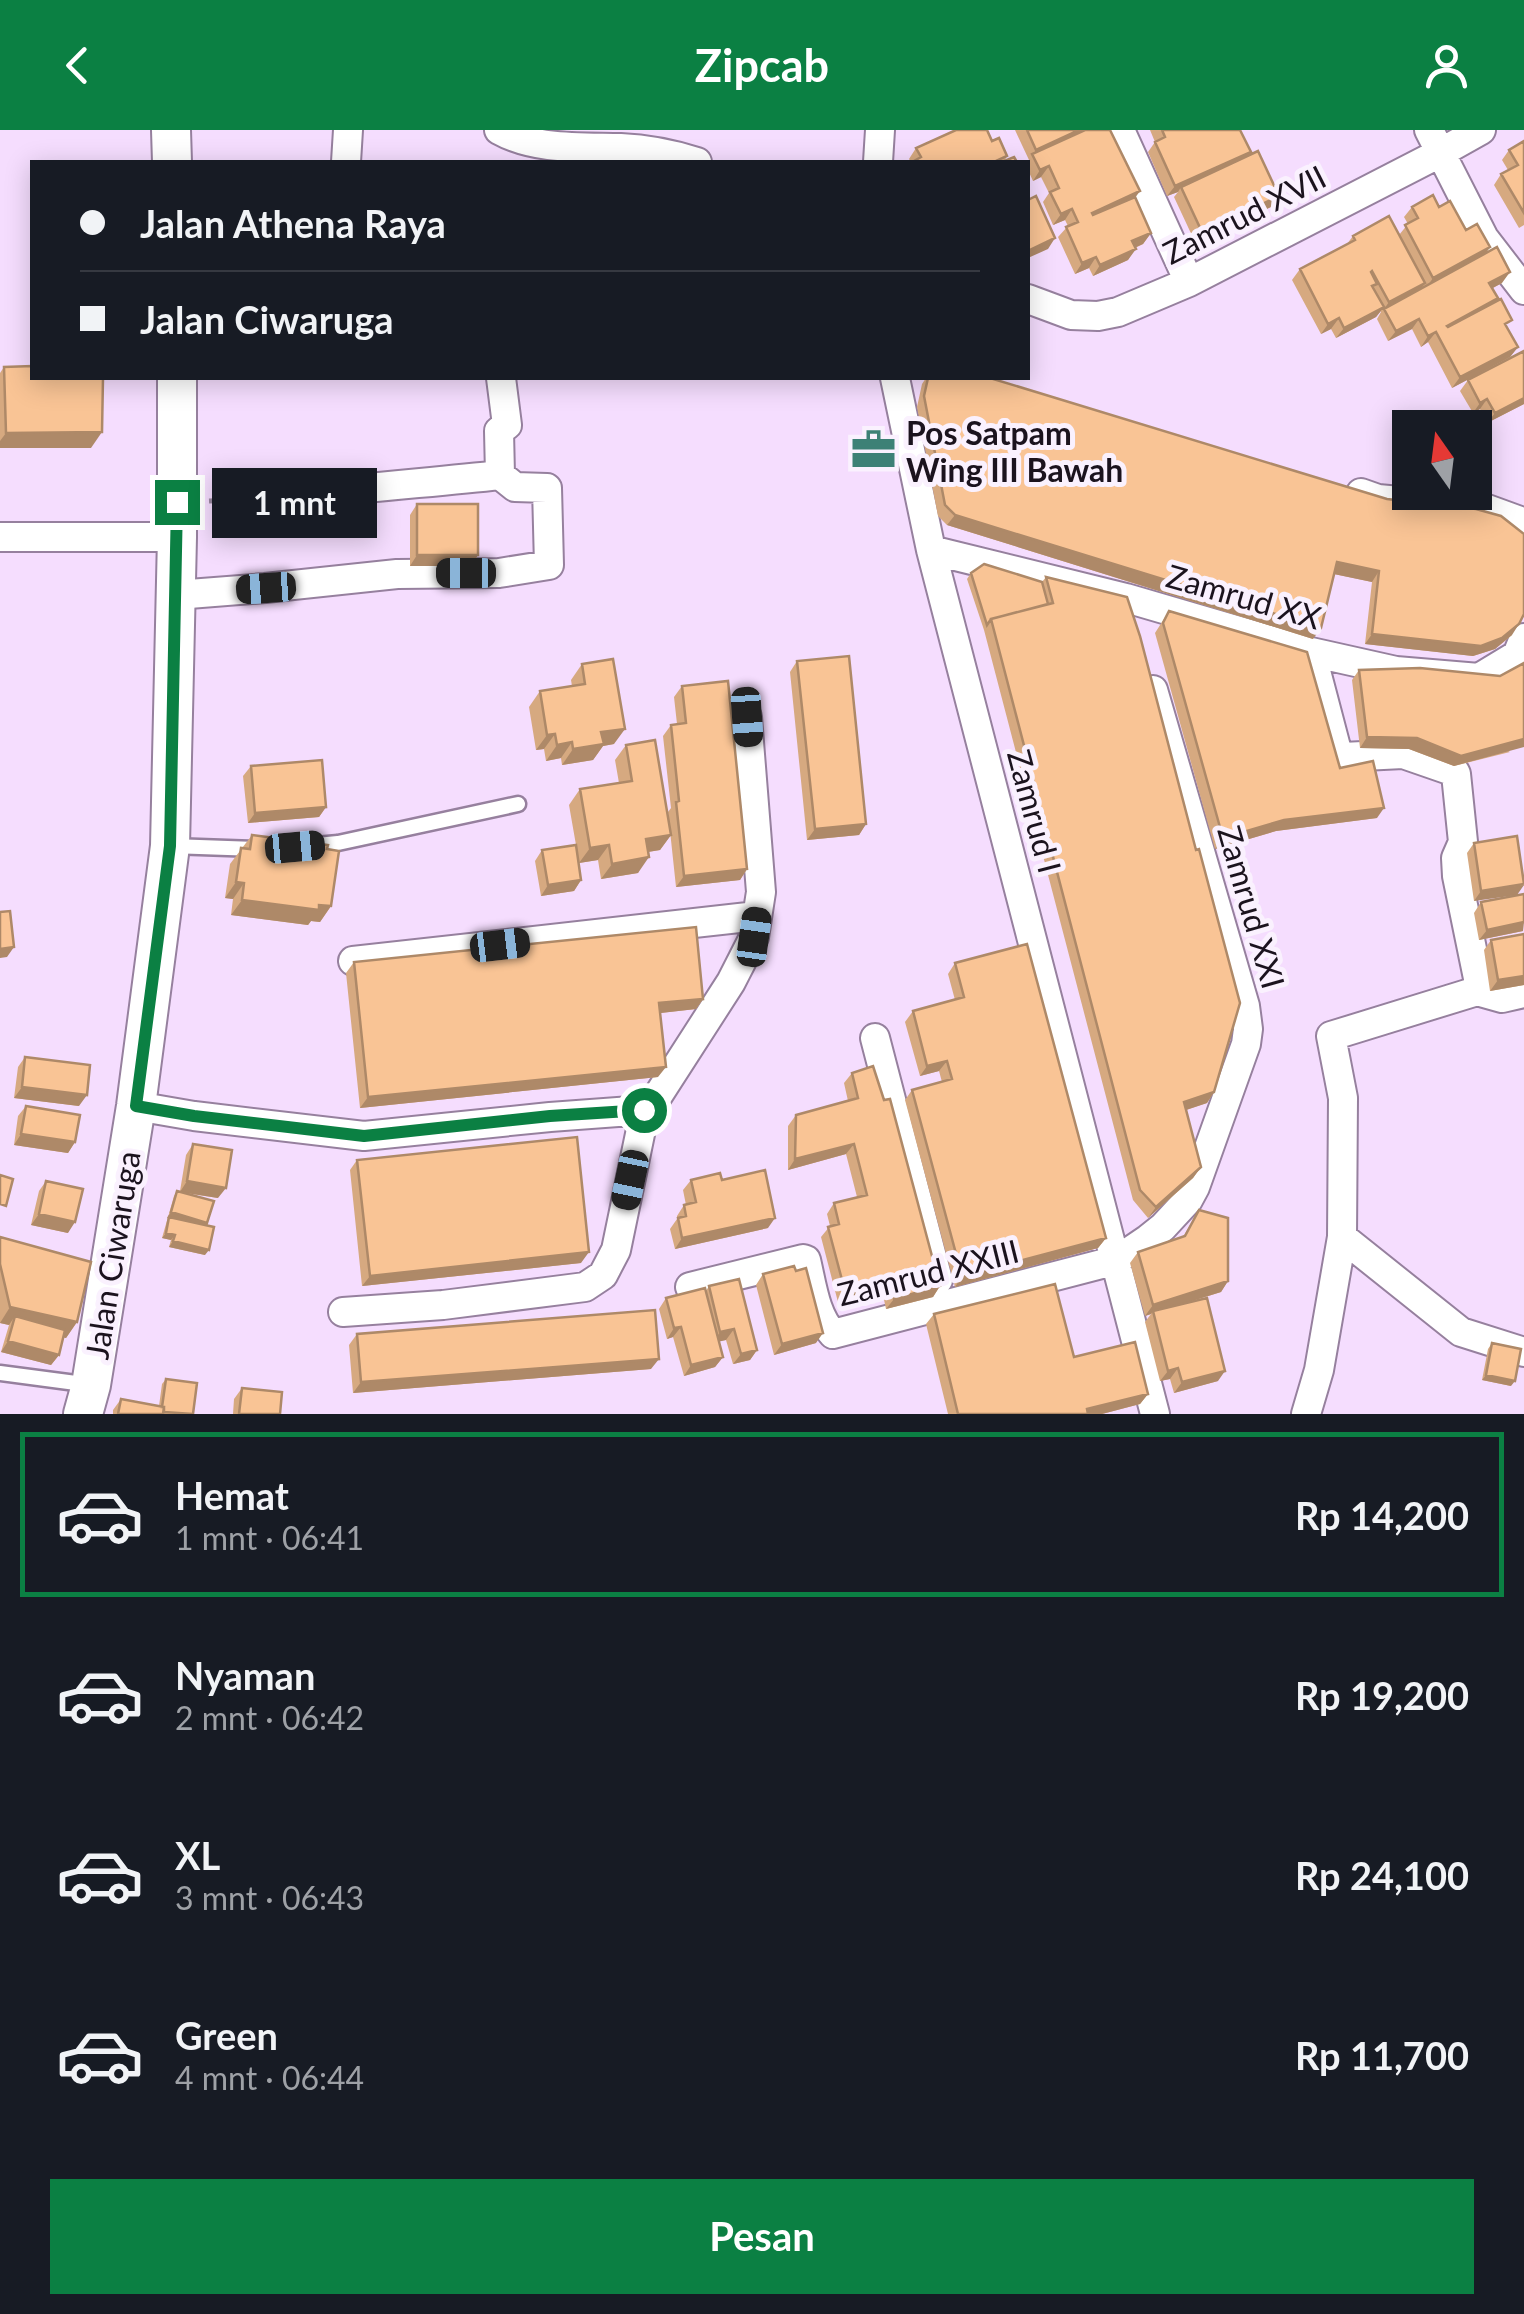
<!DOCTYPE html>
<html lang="id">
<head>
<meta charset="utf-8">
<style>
  body { margin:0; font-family:Lato,sans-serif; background:#242831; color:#f1f3f6; height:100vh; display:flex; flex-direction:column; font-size:38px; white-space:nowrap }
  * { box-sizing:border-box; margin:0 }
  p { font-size:32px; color:#9ea1a6 }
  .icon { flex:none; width:55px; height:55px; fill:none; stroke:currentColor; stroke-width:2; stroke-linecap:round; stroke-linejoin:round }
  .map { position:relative; height:1284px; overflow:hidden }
  .side { display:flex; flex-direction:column; background:#171b24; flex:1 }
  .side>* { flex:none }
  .hud { position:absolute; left:30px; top:30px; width:1000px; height:220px; border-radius:0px; box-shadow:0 5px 25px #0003; display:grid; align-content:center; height:220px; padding:0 50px; background:#171b24 }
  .needle { width:65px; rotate:346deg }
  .controls { position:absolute; left:1392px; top:280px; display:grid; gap:20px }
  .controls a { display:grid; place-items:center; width:100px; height:100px; border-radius:0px; background:#171b24; box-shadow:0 5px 25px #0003; font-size:50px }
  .end { position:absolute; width:45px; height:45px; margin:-22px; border:12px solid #0b8043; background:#fff; box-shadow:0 0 0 5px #fff }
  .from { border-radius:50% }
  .bubble { position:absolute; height:70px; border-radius:0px; background:#171b24; box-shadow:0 5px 25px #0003; font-size:32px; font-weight:700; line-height:70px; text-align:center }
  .car { position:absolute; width:30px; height:60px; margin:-30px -15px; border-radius:12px; box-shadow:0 0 8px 2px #0007; background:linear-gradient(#222 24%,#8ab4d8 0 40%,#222 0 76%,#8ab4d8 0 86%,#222 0) }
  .hud b { display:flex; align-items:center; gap:35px; height:95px; font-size:38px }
  .hud b+b { border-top:2px solid #363941 }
  .hud i { width:25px; height:25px; background:#f1f3f6 }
  ul { padding:18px 0 0; list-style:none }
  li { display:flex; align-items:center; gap:30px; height:165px; margin:0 20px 15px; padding:0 30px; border:5px solid transparent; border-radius:0px }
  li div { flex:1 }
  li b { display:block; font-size:38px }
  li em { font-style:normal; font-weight:700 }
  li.on { border-color:#0b8043 }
  li>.icon { width:90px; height:90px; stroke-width:1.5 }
  .primary-button { display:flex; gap:20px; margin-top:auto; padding:20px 50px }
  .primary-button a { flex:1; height:115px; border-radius:0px; background:#0b8043; color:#fff; font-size:40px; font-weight:700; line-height:115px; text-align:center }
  header { display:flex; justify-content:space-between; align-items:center; height:130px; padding:0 50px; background:#0b8043; color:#fff; font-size:45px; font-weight:700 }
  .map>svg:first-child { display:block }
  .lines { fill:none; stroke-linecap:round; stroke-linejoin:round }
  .lane-casing { stroke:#96809e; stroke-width:19 }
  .street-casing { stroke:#96809e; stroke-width:32 }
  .secondary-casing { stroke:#96809e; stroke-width:42 }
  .path { stroke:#9c8aa2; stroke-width:5; stroke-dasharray:8 5; stroke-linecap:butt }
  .lane { stroke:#fff; stroke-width:14 }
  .street { stroke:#fff; stroke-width:28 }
  .secondary { stroke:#fff; stroke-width:38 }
  .wall { fill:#d6a980 }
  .shaded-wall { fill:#ae8968 }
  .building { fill:#f9c495; stroke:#ae8968; stroke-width:2.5 }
  .route { stroke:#0b8043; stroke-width:12 }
  .labels { text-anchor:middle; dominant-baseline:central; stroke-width:10; stroke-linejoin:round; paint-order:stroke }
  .street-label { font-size:32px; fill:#1b131e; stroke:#faf1fe }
  .poi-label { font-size:32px; font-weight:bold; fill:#1b131e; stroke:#faf1fe; text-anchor:start }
</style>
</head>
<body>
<header><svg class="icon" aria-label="back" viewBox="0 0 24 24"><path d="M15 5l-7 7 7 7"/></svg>Zipcab<svg class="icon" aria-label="person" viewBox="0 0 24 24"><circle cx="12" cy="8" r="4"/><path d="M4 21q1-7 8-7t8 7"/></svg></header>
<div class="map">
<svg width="1524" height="1284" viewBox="0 0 1524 1284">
  <rect width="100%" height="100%" fill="#f5ddfe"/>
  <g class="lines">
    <defs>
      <path id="lane" d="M171,716L259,719
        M306,716L338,713L518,674
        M0,1243L91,1255"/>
      <path id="street" d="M499,0C535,20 580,17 621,18C645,19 675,25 697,32
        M1120,0L1189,152
        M1429,0L1484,108L1524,160
        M346,32L348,0
        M878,32L880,0
        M1028,169L1071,185L1098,186L1118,182L1189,152L1440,23L1481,0
        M895,248L931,420L1155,1284
        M1361,363L1378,369L1487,379L1520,391L1524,395
        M281,368C354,358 427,353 500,345L499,301L507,295L501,248
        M0,407H177
        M931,420L1126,468L1311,522L1396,541L1479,548L1517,525L1524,508
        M176,465L265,458L397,444L499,443L549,435L547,358L515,357L500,345
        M353,831L757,786
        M1477,861L1502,868L1524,863
        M875,908L938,1150
        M136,976L194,986L364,1006L550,987L645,980L657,967L731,852L754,807L761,762L747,587
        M1342,1107L1461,1202L1524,1222
        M690,1157L803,1129L806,1130C812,1155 815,1185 833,1204L1117,1130L1148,1109L1163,1097L1188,1070L1195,1057L1246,914L1248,899L1245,876L1153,560
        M343,1182L443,1175L585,1157L603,1145L616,1120L645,980
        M1306,1284L1319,1240L1342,1107L1343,968L1331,906L1477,861L1480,858L1457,746L1456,728L1463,712L1456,644L1455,642L1403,624L1343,627L1337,621L1311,522"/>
      <path id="secondary" d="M171,0L172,32
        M83,1284L91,1255L136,976L170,716L177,407V248"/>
    </defs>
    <!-- lane casing -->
    <use href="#lane" class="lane-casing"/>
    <!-- street casing -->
    <use href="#street" class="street-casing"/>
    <!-- secondary casing -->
    <use href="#secondary" class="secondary-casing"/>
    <!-- path -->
    <path class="path" d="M209,371L253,369"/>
    <!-- lane -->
    <use href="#lane" class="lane"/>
    <!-- street -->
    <use href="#street" class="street"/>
    <!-- secondary -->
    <use href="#secondary" class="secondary"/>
  </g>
  <!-- wall -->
  <path class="wall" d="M1015,0H1110L1135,68L1151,103L1143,114L1135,118L1128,130L1093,146L1089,138L1075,144L1058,107L1068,96L1065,90L1053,95L1043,72L1049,63L1041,47L1033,51L1028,40L1027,32L1029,30Z
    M1150,0H1240L1251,22L1248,26L1271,77L1195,112L1174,67L1178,62L1167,66L1148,22L1155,12Z
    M992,11L1007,26L1004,32H1017H911L909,29L916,18Z
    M1524,11V95L1519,98L1494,55L1501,44L1508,40L1502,30L1509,20Z
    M1412,77H1439L1466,100L1486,123L1502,153L1492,158L1498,168L1494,173L1518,217L1510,227L1452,258L1428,212L1421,217L1412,199L1388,211L1377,189L1381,182V181L1376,187L1336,208L1331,199L1321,204L1292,150L1300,139L1347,114L1353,106L1399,105L1408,94L1404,87Z
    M1524,221V274L1487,293L1480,279L1473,283L1460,261L1468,250Z
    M4,237L91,318H0V243Z
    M926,248H990L1512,505L1495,519L1473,526L1365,514L1372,452L1334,444L1313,509L947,395L938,386L917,277L922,254Z
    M417,374L478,425L471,436H410V385Z
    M971,443L1042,452L1046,447L1214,962L1207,973L1186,980L1201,1037L1193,1048L1148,1088L1133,1070L984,500L967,449Z
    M1169,481L1340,638L1377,688L1276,701L1215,719L1155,503Z
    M797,531L866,694L859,705L807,710L790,542Z
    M582,534L614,614L603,616L593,630L562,635L561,628L546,631L544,619L536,620L529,577L540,561L572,556L571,550Z
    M1359,540L1510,622L1454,636L1409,619L1360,618L1352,550Z
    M682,556L747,739L740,750L676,757L668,682L671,678L663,606L671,595L677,594L674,567Z
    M626,615L671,705L660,720L648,722L638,743L601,749L598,730L579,733L581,750L574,761L541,766L535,731L542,720L576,715L569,675L580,659L619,653L615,630Z
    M251,636L326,677L319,687L248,693L243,646Z
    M252,705L331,776L320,792L311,791L308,795L231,785L233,769L225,768L230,734Z
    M1474,713L1524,755L1474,771L1467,723Z
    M1481,772L1523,801L1479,810L1474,783Z
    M1524,804V855L1490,861L1484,820L1491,810Z
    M354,832L703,869L696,879L660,883L658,947L360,978L346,843Z
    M955,833L1106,1108L1098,1118L955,1157L905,970L912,960L942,952L939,941L920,946L905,892L913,881L955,870L948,844Z
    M25,927L79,976L14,968L18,937Z
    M852,943L940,1156L933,1167L886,1179L883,1165L839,1176L821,1107L830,1096L827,1084L834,1073L857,1067L846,1024L788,1040V996L796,985L848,971L844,953Z
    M26,976L75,1012L68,1023L14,1015L18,986Z
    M193,1014L218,1068L185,1063L207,1093L206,1095L205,1125L169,1117L171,1110L162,1108L174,1066L177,1061H180L186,1025Z
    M357,1030L581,1133L362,1156L350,1040Z
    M691,1050H722L768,1098L675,1119L670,1099L677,1089V1086L684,1075H686L683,1060Z
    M46,1051L68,1103L31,1095L39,1061Z
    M1199,1080L1228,1151L1221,1162L1183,1174L1218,1251L1174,1263L1170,1249L1160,1251L1145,1192L1151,1184L1145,1186L1130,1133L1138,1122L1183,1107Z
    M0,1107L77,1192L66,1208L63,1207L59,1225L51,1235L1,1222L9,1195L0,1193Z
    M763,1144L816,1213L774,1225L756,1155Z
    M709,1156L757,1220L750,1230L733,1234L726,1210L719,1211L723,1227L715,1237L684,1246L673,1207L667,1209L659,1179L666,1168L706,1161Z
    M934,1184L1074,1227L1148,1264L1140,1274L1102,1284H948L926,1194Z
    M357,1204L651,1239L353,1263L349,1215Z
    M1492,1213L1511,1256L1482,1250L1488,1219Z
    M166,1249L193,1284H113V1280L121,1269L159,1276L162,1254Z
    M242,1258L280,1284H233L234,1269Z"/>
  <!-- shaded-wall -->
  <path class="shaded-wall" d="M1079,0H1094L1033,25L1036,20Z
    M1251,22L1243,33L1181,57L1178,62L1167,66L1175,56Z
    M1049,36L1041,47L1033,51L1040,40Z
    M1140,61L1132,72L1085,94L1092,83Z
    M1279,66L1271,77L1195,112L1202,102Z
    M1072,79L1065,90L1053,95L1061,84Z
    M1151,103L1143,114L1125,122L1132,111Z
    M1055,108L1048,119L1028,128V121Z
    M1490,117L1483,128L1426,158L1433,148Z
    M1136,119L1128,130L1093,146L1100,135Z
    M1096,127L1089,138L1075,144L1082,133Z
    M1510,142L1502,153L1482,164L1489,153Z
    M1425,153L1418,164L1384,179L1389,172Z
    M1498,168L1490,179L1440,206L1447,196Z
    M1384,177L1376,187L1336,208L1344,198Z
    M1339,188L1331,199L1321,204L1328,194Z
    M1419,189L1412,199L1388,211L1396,201Z
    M1436,202L1428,212L1421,217L1428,206Z
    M1518,217L1510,227L1452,258L1460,247Z
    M1524,268V274L1487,293L1495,283Z
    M1487,269L1480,279L1473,283L1480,273Z
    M102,302L91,318H0V311L6,303Z
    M955,385L1321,498L1313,509L947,395Z
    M417,425H478L471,436H410Z
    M1337,432L1379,441L1372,452L1329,443Z
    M1519,494L1512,505L1495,519L1473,526L1365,514L1372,504Z
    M625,599L614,614L603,616L593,630L562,635L573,619L601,602Z
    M555,604L544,619L536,620L547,605Z
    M1367,607L1524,609V617L1454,636L1409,619L1360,618Z
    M572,612L561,628L546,631L557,615Z
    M326,677L319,687L248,693L255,683Z
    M1384,678L1377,688L1276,701L1215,719L1223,708L1284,690Z
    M866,694L859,705L807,710L815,699Z
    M671,705L660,720L635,724L646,709Z
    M609,715L598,730L579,733L590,718Z
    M649,727L638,743L601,749L612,734Z
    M747,739L740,750L676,757L684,746Z
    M581,750L574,761L541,766L548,755Z
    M236,752L244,753L233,769L225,768Z
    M1524,755L1517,765L1474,771L1481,761Z
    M242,770L331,776L320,792L311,791L308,795L231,785Z
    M1524,792L1523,801L1479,810L1487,800Z
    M14,817L7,827L0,828V819Z
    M1524,846V855L1490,861L1498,850Z
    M703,869L696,879L652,884L659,873Z
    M947,931L939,941L920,946L927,936Z
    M666,937L658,947L360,978L368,967Z
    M22,957L87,965L79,976L14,968Z
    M1214,962L1207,973L1177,983L1184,972Z
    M21,1004L75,1012L68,1023L14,1015Z
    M854,1014L846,1024L788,1040L795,1029Z
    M1201,1037L1193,1048L1148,1088L1156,1077Z
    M187,1051L226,1058L218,1068L180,1062Z
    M171,1082L207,1093L204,1098L167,1088Z
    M39,1084L75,1092L68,1103L31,1095Z
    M775,1088L768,1098L675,1119L682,1108Z
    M166,1103L175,1105L171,1110L162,1108Z
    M1106,1108L1098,1118L955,1157L962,1146Z
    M173,1111L209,1120L205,1125L169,1117Z
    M589,1122L581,1133L362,1156L370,1146Z
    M1228,1151L1221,1162L1153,1183V1181L1151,1184L1145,1186L1153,1175Z
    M890,1154L883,1165L839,1176L846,1165Z
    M940,1156L933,1167L886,1179L894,1169Z
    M10,1177L77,1192L66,1208L12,1196L15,1186L9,1195L0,1193Z
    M681,1197L673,1207L667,1209L674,1198Z
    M734,1199L726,1210L713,1213L720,1202Z
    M823,1203L816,1213L774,1225L782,1214Z
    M8,1211L59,1225L51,1235L1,1222Z
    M757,1220L750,1230L733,1234L741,1224Z
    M723,1227L715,1237L684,1246L691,1235Z
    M659,1229L651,1239L353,1263L361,1252Z
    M1178,1238L1170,1249L1160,1251L1168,1241Z
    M1225,1241L1218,1251L1174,1263L1182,1252Z
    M1486,1245L1515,1251L1511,1256L1482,1250Z
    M1148,1264L1140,1274L1102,1284H1083L1087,1279Z"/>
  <!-- building -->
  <path class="building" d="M956,0H987L992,11L999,8L1007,26L994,32H915L914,31L921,27L916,18Z
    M1027,0H1079L1036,20Z
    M1085,0H1110L1140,61L1092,83L1093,85L1135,67L1151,103L1132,111L1136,119L1100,135L1096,127L1082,133L1066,97L1078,92L1072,79L1061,84L1050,62L1059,58L1049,36L1040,40L1032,24Z
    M1162,0H1240L1251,22L1175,56L1155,12L1165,7Z
    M1524,11V83L1501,44L1518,35L1509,20Z
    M1258,21L1279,66L1202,102L1181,57Z
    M1014,27L1017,32H1002Z
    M1433,65L1439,77L1450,71L1466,100L1477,94L1490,117L1433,148L1405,95L1418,88L1412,77Z
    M1036,66L1055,108L1028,121V70Z
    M1389,86L1425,153L1389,172L1372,141L1371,142L1377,154L1372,156L1384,177L1344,198L1339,188L1328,194L1300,139L1355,110L1353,106Z
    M1497,117L1510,142L1489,153L1498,168L1447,196L1448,197L1501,169L1512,190L1505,194L1518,217L1460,247L1436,202L1428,206L1419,189L1396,201L1384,179Z
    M1524,221V268L1495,283L1487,269L1480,273L1468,250Z
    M32,236V248H103L102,302L6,303L4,237Z
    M928,248H990L1387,369L1476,379L1501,386L1524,404V484L1519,494L1502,508L1481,516L1372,504L1379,441L1337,432L1321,498L955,385L945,375L924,266Z
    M417,374H478V425H417Z
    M984,434L1042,452L1048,474L991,489L987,495L971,443Z
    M1046,447L1127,467L1140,506L1196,720L1199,719L1240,873L1214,962L1184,972L1201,1037L1156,1077L1140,1060L991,489L1053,473Z
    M1169,481L1307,522L1340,638L1373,631L1384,678L1284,690L1223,708L1163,493Z
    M849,526L866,694L815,699L797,531Z
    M613,529L625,599L601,602L604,614L573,619L572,612L557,615L555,604L547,605L540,561L585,554L582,534Z
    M1524,533V609L1461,626L1417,608L1367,607L1359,540L1420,538L1500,546Z
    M728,551L747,739L684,746L676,672L679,671L671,595L686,593L682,556Z
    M655,610L671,705L646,709L649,727L612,734L609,715L590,718L580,659L632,651L626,615Z
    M322,630L326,677L255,683L251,636Z
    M252,705L328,715L327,719L339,721L331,776L319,775V780L242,770L244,753L236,752L241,718L250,719Z
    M1517,706L1524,754L1481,761L1474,713Z
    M576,715L581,750L548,755L542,720Z
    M1524,764V792L1487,800L1481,772Z
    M10,781L14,817L0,819V782Z
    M696,797L703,869L659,873L666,937L368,967L354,832Z
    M1524,804V846L1498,850L1491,810Z
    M1027,814L1106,1108L962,1146L912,960L952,949L947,931L927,936L913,881L964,867L955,833Z
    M25,927L90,935L87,965L22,957Z
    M873,936L884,970L890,969L940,1156L894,1169L890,1154L846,1165L828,1097L839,1094L834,1073L867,1065L854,1014L795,1029L796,985L858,968L852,943Z
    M26,976L80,985L75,1012L21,1004Z
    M577,1007L589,1122L370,1146L357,1030Z
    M193,1014L232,1020L226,1058L187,1051Z
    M765,1040L775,1088L682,1108L678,1088L686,1086L684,1075L696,1072L691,1050L720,1043L722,1050Z
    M0,1045L13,1049L6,1076L0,1074Z
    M46,1051L83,1059L75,1092L39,1084Z
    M177,1061L214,1071L207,1093L171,1082Z
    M1199,1080L1228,1088V1151L1153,1175L1138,1122L1185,1106Z
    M169,1087L214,1097L209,1120L173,1111L175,1105L166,1103Z
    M0,1107L91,1132L77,1192L10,1177L0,1134Z
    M794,1136L796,1141L806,1138L823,1203L782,1214L763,1144Z
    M739,1149L757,1220L741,1224L734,1199L720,1202L709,1156Z
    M1055,1154L1074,1227L1135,1212L1148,1264L1087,1279L1088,1284H958L934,1184Z
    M705,1158L723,1227L691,1235L681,1197L674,1198L666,1168Z
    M1207,1168L1225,1241L1182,1252L1178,1238L1168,1241L1153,1181Z
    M655,1180L659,1229L361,1252L357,1204Z
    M15,1186L65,1200L59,1225L8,1211Z
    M1492,1213L1521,1219L1515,1251L1486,1245Z
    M166,1249L197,1253L193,1284L164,1282V1277H162Z
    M242,1258L282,1262L280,1284H239Z
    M121,1269L164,1277L163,1284H118Z"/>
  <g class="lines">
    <!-- route -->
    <path class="route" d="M177,372L170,716L136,976L194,986L364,1006L550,986L644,980"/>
  </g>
  <!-- icons -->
  <defs>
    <symbol id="office-bare" viewBox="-9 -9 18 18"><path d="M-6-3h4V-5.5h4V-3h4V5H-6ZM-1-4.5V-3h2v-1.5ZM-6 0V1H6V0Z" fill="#3d8176" stroke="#faf1fe" stroke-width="2.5" paint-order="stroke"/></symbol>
  </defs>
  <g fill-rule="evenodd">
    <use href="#office-bare" x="842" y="288" width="63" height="63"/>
  </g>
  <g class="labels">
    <!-- street labels -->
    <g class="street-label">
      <text transform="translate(1244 84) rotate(-27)">Zamrud XVII</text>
      <text transform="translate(1244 466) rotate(16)">Zamrud XX</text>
      <text transform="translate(1035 681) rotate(75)">Zamrud I</text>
      <text transform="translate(1252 777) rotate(74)">Zamrud XXI</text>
      <text transform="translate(112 1125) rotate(-81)">Jalan Ciwaruga</text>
      <text transform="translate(928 1142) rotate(-14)">Zamrud XXIII</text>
    </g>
    <!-- poi labels -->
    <g class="poi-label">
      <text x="906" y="302">Pos Satpam<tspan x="906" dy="37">Wing III Bawah</tspan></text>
    </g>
  </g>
</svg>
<div class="controls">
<a><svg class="needle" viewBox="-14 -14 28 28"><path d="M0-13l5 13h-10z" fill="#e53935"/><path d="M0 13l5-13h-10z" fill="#9ea1a6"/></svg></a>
</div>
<i class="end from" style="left:644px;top:980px"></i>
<i class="end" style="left:177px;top:372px"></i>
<div class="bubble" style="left:212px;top:338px;width:165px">1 mnt</div>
<i class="car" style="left:466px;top:443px;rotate:270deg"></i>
<i class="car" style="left:266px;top:458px;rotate:266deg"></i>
<i class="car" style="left:747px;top:587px;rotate:176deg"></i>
<i class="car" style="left:295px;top:717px;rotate:85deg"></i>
<i class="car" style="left:754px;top:807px;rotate:8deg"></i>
<i class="car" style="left:500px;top:815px;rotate:83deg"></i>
<i class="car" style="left:630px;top:1050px;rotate:192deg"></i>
<div class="hud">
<b><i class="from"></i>Jalan Athena Raya</b>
<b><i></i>Jalan Ciwaruga</b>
</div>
</div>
<section class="side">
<ul>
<li class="on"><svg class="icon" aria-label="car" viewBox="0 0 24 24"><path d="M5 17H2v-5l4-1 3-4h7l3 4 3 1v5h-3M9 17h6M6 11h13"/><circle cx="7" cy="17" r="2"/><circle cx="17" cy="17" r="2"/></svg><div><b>Hemat</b><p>1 mnt · 06:41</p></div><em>Rp 14,200</em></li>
<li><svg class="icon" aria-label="car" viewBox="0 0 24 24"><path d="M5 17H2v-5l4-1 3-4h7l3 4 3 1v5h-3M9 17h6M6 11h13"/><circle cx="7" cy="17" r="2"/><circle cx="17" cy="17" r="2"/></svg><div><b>Nyaman</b><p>2 mnt · 06:42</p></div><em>Rp 19,200</em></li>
<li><svg class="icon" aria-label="car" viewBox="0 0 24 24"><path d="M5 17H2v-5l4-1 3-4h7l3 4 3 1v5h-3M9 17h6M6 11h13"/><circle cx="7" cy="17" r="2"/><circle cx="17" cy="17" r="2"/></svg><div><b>XL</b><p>3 mnt · 06:43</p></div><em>Rp 24,100</em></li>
<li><svg class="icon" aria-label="car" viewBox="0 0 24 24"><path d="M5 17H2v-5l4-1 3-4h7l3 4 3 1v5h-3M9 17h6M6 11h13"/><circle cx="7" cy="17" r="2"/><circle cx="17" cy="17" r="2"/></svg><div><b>Green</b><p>4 mnt · 06:44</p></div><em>Rp 11,700</em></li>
</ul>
<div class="primary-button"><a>Pesan</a></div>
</section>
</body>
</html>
